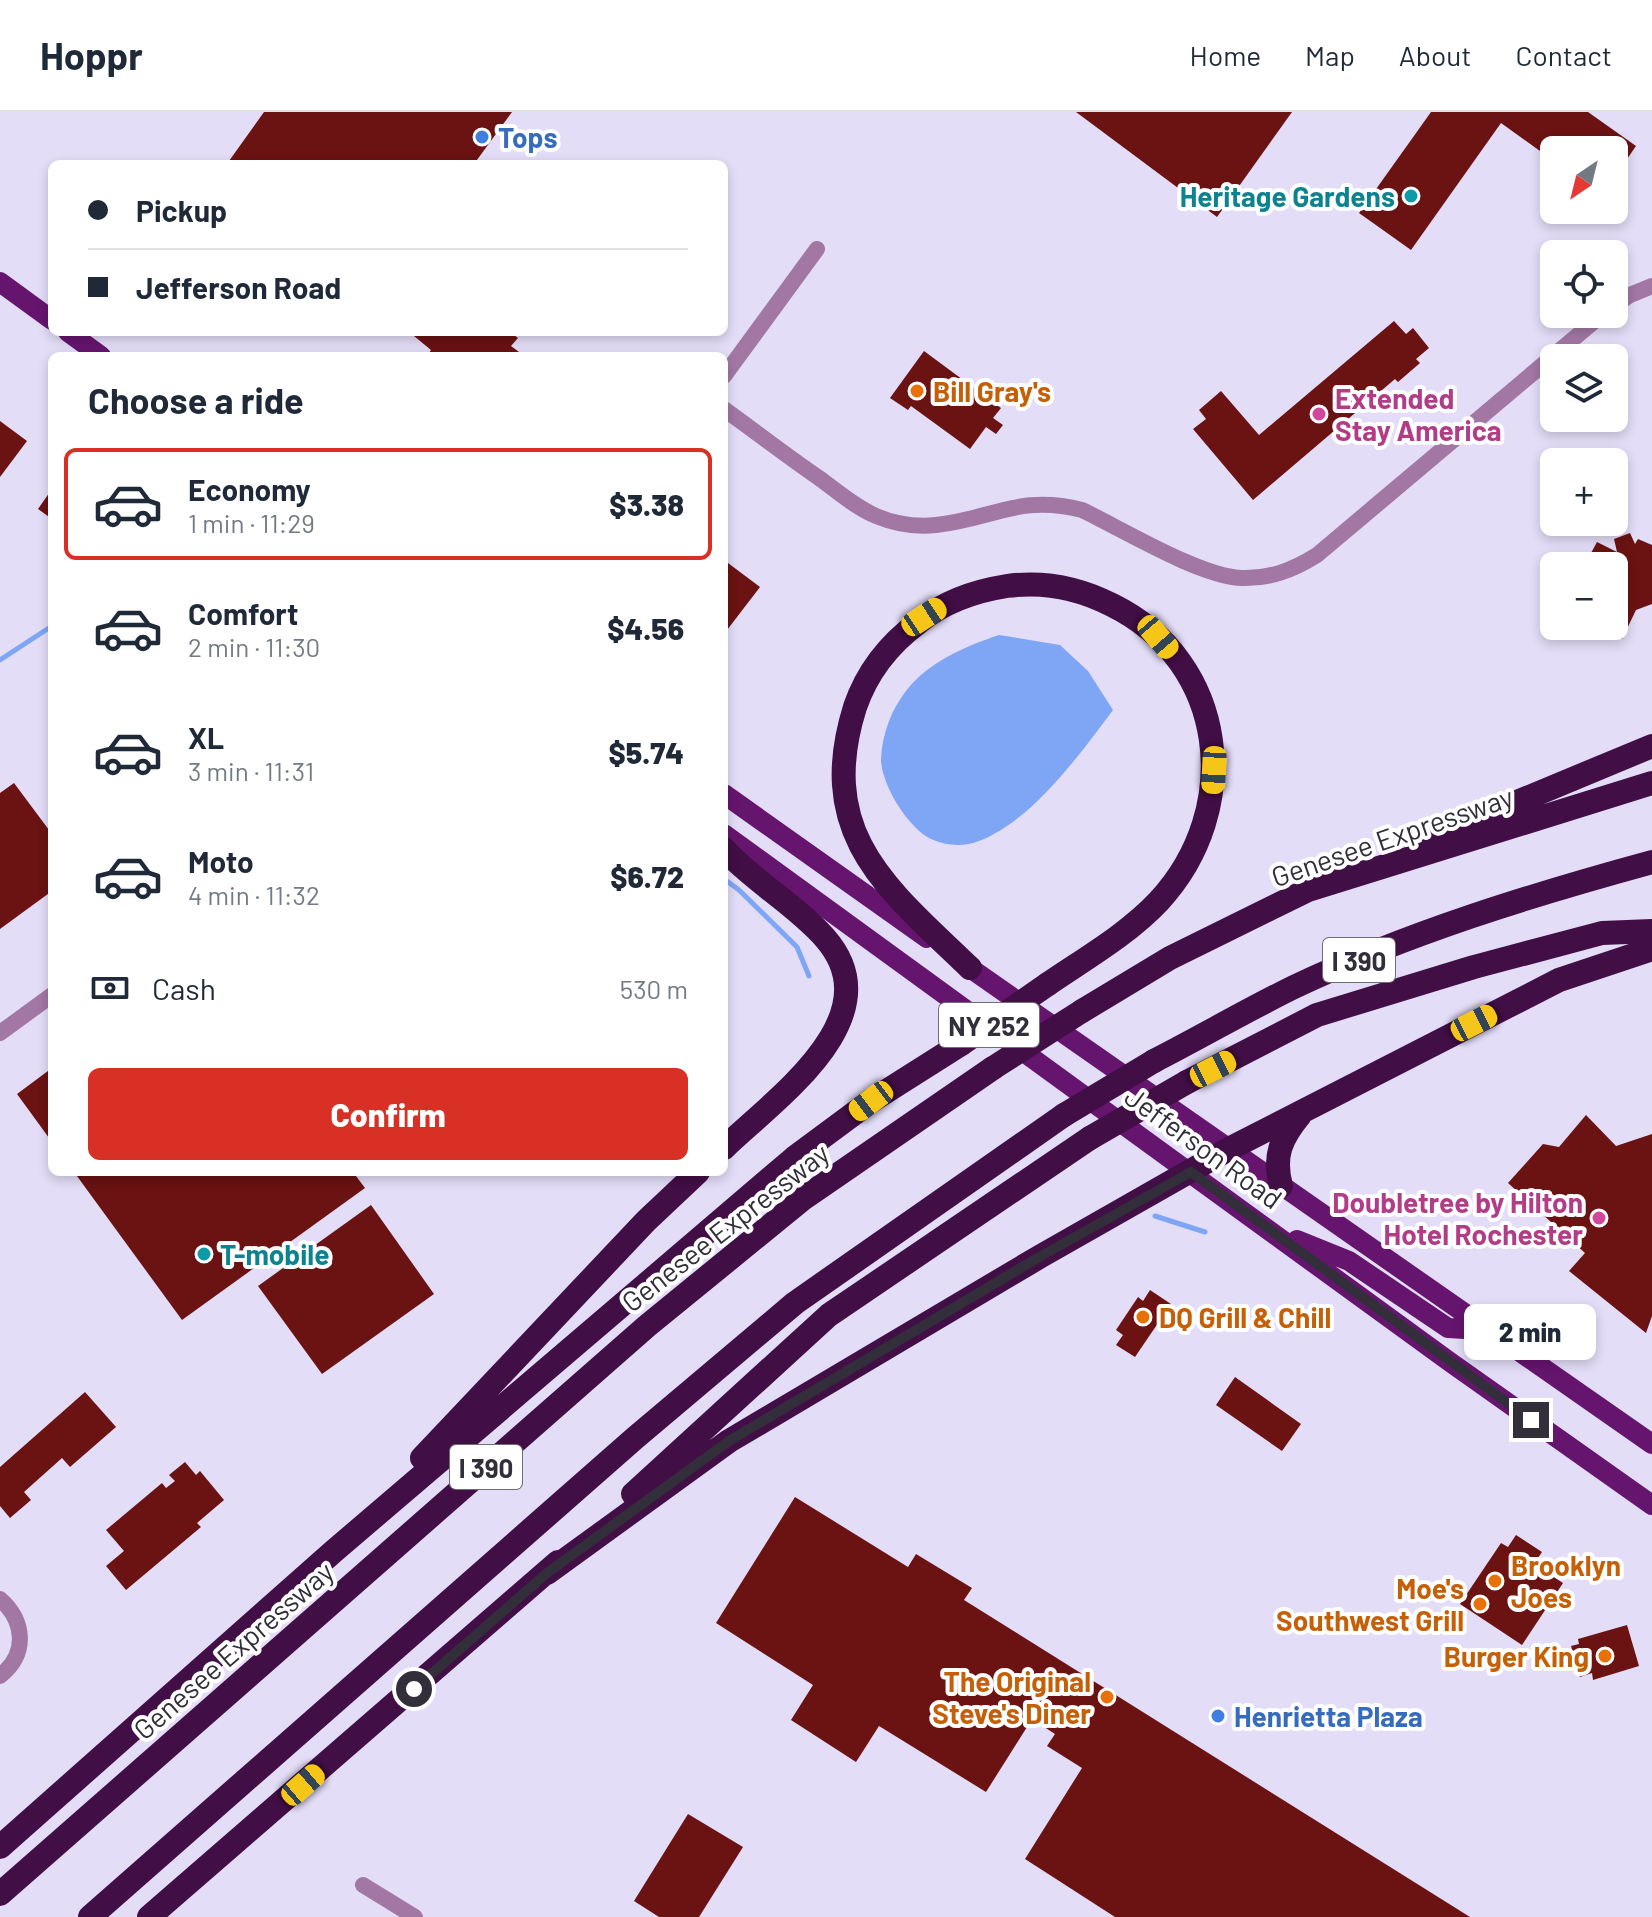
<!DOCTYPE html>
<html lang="en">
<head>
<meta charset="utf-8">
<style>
  body { margin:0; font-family:Barlow,sans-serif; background:#f2f2f3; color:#1f2937; height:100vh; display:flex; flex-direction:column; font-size:30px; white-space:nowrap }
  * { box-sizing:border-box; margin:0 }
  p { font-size:26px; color:#747a83 }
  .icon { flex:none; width:44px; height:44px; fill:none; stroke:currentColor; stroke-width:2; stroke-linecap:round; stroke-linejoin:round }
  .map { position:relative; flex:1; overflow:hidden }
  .side { position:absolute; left:48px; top:240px; width:680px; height:824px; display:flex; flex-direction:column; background:#fff; border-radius:12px; box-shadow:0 4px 12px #0003 }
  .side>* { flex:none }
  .banner { position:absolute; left:48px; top:48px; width:680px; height:176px; border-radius:12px; box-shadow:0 4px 12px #0003; display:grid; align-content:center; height:176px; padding:0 40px; background:#fff }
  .needle { width:52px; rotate:215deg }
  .fabs { position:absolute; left:1540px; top:24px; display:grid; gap:16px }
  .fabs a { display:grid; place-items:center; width:88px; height:88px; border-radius:12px; background:#fff; box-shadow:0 4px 12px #0003; font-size:40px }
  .end { position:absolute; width:36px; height:36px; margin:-18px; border:10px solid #322f3a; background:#fff; box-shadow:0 0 0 4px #fff }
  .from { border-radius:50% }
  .bubble { position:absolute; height:56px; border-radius:12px; background:#fff; box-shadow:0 4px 12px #0003; font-size:26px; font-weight:800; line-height:56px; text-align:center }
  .car { position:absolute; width:24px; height:48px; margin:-24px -12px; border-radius:10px; box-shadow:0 0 6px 2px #0007; background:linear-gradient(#f5c518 24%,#345 0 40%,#f5c518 0 76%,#345 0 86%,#f5c518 0) }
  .banner b { display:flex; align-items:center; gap:28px; height:76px; font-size:30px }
  .banner b+b { border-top:2px solid #e0e1e3 }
  .banner i { width:20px; height:20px; background:#1f2937 }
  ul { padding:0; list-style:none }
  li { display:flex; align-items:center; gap:24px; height:112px; margin:0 16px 12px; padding:0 24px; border:4px solid transparent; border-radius:12px }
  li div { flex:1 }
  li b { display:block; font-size:30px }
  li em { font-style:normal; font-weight:800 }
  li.on { border-color:#d93025 }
  li>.icon { width:72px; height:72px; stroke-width:1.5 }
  h2 { padding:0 40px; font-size:36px; line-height:96px }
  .pay { display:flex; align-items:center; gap:20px; height:88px; padding:0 40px; font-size:30px }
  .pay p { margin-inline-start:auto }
  .cta { display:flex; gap:16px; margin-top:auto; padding:16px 40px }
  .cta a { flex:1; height:92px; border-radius:12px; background:#d93025; color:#fff; font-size:32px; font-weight:800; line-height:92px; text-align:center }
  header { display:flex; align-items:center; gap:48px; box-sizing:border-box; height:112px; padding:0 40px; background:#fff; border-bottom:2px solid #e0e1e3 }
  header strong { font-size:38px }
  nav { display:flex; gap:44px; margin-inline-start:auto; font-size:28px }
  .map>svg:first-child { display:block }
  .water { fill:#7ea6f4 }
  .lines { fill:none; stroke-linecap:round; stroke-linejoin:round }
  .stream { stroke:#7ea6f4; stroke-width:5 }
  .building { fill:#6b1212 }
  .minor { stroke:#a277a4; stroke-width:16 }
  .primary { stroke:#66156e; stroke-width:20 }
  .motorway { stroke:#420e46; stroke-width:24 }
  .motorway-bridge { stroke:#420e46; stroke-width:24 }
  .route { stroke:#322f3a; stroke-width:10 }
  .shop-dot { fill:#3f7fe0; stroke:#fff; stroke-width:3 }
  .culture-dot { fill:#0f9aa8; stroke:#fff; stroke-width:3 }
  .food-dot { fill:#e8710a; stroke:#fff; stroke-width:3 }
  .hotel-dot { fill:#d1479c; stroke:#fff; stroke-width:3 }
  .labels { text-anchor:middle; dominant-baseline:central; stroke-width:8; stroke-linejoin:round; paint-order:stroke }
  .shield { fill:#fff; stroke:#706d75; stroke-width:2 }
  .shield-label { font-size:26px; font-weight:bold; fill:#322f3a }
  .shop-label { font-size:28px; font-weight:bold; fill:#366cbe; stroke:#fff; text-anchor:start }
  .culture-label { font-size:28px; font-weight:bold; fill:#0d838f; stroke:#fff; text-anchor:end }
  .food-label { font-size:28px; font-weight:bold; fill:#c56008; stroke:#fff; text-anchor:start }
  .hotel-label { font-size:28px; font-weight:bold; fill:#b23c85; stroke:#fff; text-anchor:start }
  .street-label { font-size:28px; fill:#322f3a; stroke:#fff }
</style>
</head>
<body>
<header>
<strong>Hoppr</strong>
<nav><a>Home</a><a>Map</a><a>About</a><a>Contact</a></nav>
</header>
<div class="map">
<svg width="1652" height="1805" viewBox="0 0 1652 1805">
  <rect width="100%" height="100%" fill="#e3ddf8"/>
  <!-- water -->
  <path class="water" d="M999,523L1060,533L1088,559L1113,598C1080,642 1032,709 979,729C964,735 946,734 931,727C908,716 881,672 881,647C882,623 891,598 906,579C928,550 966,534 999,523Z"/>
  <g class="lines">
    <!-- stream -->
    <path class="stream" d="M0,548L52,514
      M724,767L739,778L797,835L809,864
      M1155,1104L1205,1120"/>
  </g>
  <!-- building -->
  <path class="building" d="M264,0H512L474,52H234L229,49Z
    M1076,0H1292L1217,105Z
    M1431,0H1588L1636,34L1614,66V38H1554V49L1501,11L1411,138L1359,101Z
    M1394,209L1406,222L1413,216L1429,236L1416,247L1420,251L1398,270L1395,267L1253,388L1193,317L1206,307L1199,298L1221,279L1259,323Z
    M417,220H510L518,226L511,234L519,240L517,244H427L431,238L414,224Z
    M924,239L1001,296L993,306L1003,313L996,322L986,315L970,337L911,294L908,298L890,286Z
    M0,309L27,329L0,365Z
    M52,377V407L38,397Z
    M1630,421L1635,432L1638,427L1652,433V492L1636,498L1622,527L1610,521L1608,527L1581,514H1614V454H1584L1597,430L1617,440L1614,427Z
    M724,448L760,475L724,522Z
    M14,671L52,722V779L0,817V681Z
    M52,956V1030L17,982Z
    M1586,1003L1616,1034L1652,1022V1204L1646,1221L1569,1159L1585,1141L1508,1071L1543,1032L1559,1035Z
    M74,1060H353L365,1076L182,1208Z
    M371,1093L434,1182L322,1262L258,1174Z
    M1150,1178L1171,1192L1135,1245L1116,1233L1123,1223L1116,1218L1138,1185L1143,1189Z
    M1235,1265L1301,1312L1282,1339L1216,1293Z
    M85,1280L116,1315L70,1355L62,1346L24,1380L31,1388L10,1406L0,1394V1355Z
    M185,1350L196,1363L200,1359L224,1388L197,1411L201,1415L126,1478L106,1454L124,1439L106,1418L162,1371L166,1376L175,1369L169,1363Z
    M795,1385L908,1455L916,1442L972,1476L964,1488L1470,1805H1115L1025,1747L1082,1656L1047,1634L1055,1622L1032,1607L986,1680L879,1614L856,1650L791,1608L813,1573L716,1511Z
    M1516,1423L1542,1440L1534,1452L1563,1471L1522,1533L1460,1492L1501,1431L1508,1435Z
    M1627,1513L1639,1554L1593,1568L1592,1561L1580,1565L1571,1534L1579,1532L1578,1527Z
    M688,1702L743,1735L699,1805H659L634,1789Z"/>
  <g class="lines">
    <!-- minor -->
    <path class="minor" d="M1614,194L1630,183L1652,174
      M724,264L817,137
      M724,297C756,320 787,344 819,366C837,379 855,395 876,404C895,412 916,415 936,413C993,407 1019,382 1082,398C1122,417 1199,464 1241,466C1270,467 1293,458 1317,443L1603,202
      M0,921L52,883
      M0,1487C25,1509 28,1542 0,1564
      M363,1773L415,1805"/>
    <!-- primary -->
    <path class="primary" d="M0,170L52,208
      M68,220L101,244
      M724,682L927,826
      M724,722L1450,1250L1652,1393
      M960,849L1652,1332
      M1297,1128L1349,1149L1448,1216L1465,1217L1479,1210"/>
    <!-- motorway -->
    <path class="motorway" d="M1433,725L1652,634
      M724,737C754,770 795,792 825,826C894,905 776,986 724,1036
      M970,856C887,776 815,723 855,595C867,560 889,532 919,510C945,489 975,479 1007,474C1044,469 1079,476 1112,493C1228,550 1244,697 1159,789C1128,822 1086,846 1048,872
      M1082,899L1170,846L1308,778L1652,671
      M1154,949C1201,925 1247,898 1294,875C1408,821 1531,783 1652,750
      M1187,970L1317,903L1474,855L1602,821L1652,819
      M1281,1074C1273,1044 1281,1026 1300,1003
      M422,1346L646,1109L698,1060
      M633,1382L829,1203L1090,1026
      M547,1461L729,1329L1041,1144L1229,1037L1559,868L1652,837
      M0,1735L334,1439L794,1046L871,989L961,932
      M0,1782L647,1214L804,1086L993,956
      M90,1805L635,1326L795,1191L1064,1003
      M149,1805L558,1450"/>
    <!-- motorway-bridge -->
    <path class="motorway-bridge" d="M961,932L1048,872
      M993,956L1082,899
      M1064,1003L1154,949
      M1090,1026L1187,970"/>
  </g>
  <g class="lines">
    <!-- route -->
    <path class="route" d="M414,1577L547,1461L729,1329L1041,1144L1191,1060L1531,1308"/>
  </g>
  <!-- markers -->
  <g class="shop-dot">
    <circle cx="482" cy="25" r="8"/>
    <circle cx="1218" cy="1604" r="8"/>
  </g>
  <g class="culture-dot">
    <circle cx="1411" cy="84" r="8"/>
    <circle cx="204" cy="1142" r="8"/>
  </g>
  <g class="food-dot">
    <circle cx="917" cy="279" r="8"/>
    <circle cx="1143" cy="1205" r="8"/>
    <circle cx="1495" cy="1469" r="8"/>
    <circle cx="1480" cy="1492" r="8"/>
    <circle cx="1605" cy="1544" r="8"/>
    <circle cx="1107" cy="1585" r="8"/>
  </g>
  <g class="hotel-dot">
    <circle cx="1319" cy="302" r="8"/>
    <circle cx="1599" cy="1106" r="8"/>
  </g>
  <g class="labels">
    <!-- shield labels -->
    <g class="shield">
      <rect x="1323" y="826" width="72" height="44" rx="6"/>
      <rect x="939" y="891" width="100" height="44" rx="6"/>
      <rect x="450" y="1333" width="72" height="44" rx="6"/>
    </g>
    <g class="shield-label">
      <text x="1359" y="848">I 390</text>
      <text x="989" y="913">NY 252</text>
      <text x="486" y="1355">I 390</text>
    </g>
    <!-- shop labels -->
    <g class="shop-label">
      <text x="498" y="25">Tops</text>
      <text x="1234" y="1604">Henrietta Plaza</text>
    </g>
    <!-- culture labels -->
    <g class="culture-label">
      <text x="1395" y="84">Heritage Gardens</text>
      <text x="220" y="1142" text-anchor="start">T-mobile</text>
    </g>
    <!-- food labels -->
    <g class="food-label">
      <text x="933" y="279">Bill Gray's</text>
      <text x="1159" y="1205">DQ Grill &amp; Chill</text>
      <text x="1511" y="1453">Brooklyn<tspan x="1511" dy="32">Joes</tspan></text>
      <text x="1464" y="1476" text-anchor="end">Moe's<tspan x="1464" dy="32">Southwest Grill</tspan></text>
      <text x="1589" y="1544" text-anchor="end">Burger King</text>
      <text x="1091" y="1569" text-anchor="end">The Original<tspan x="1091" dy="32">Steve's Diner</tspan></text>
    </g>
    <!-- hotel labels -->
    <g class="hotel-label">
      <text x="1335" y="286">Extended<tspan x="1335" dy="32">Stay America</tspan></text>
      <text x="1583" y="1090" text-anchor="end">Doubletree by Hilton<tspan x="1583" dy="32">Hotel Rochester</tspan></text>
    </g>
    <!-- street labels -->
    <g class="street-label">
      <text transform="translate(1392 724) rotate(-19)">Genesee Expressway</text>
      <text transform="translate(1204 1035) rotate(36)">Jefferson Road</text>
      <text transform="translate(725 1115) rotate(-38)">Genesee Expressway</text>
      <text transform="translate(233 1538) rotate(-41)">Genesee Expressway</text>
    </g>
  </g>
</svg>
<div class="fabs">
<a><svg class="needle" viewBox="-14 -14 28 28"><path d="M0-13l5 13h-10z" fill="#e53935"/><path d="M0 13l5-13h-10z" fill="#747a83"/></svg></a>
<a><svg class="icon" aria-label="locate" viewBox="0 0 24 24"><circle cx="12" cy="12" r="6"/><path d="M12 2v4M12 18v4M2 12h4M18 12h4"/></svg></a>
<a><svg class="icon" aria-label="layers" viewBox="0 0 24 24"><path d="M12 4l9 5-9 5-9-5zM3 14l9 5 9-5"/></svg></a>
<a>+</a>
<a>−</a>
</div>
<i class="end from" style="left:414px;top:1577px"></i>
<i class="end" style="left:1531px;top:1308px"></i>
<div class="bubble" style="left:1464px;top:1192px;width:132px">2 min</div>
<i class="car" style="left:924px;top:505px;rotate:57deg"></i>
<i class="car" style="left:1158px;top:525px;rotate:139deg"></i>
<i class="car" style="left:1214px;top:658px;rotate:183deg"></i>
<i class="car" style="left:1474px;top:911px;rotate:63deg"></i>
<i class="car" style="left:1213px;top:957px;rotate:63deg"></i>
<i class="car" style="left:871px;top:989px;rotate:233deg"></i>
<i class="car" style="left:303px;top:1673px;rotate:49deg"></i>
<div class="banner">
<b><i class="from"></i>Pickup</b>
<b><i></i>Jefferson Road</b>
</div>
<section class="side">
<h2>Choose a ride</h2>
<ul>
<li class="on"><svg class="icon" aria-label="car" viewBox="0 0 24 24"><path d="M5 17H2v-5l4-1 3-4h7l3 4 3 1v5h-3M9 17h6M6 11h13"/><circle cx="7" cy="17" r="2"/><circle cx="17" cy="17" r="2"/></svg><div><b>Economy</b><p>1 min · 11:29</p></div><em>$3.38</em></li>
<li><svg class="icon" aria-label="car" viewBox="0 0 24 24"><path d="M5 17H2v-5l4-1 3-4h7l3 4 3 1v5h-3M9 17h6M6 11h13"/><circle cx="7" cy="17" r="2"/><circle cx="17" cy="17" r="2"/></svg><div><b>Comfort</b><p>2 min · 11:30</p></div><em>$4.56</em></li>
<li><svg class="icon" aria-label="car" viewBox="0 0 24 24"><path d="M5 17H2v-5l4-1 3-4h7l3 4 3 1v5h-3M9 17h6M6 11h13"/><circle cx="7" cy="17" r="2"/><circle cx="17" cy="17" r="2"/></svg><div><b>XL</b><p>3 min · 11:31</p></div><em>$5.74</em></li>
<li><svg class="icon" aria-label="car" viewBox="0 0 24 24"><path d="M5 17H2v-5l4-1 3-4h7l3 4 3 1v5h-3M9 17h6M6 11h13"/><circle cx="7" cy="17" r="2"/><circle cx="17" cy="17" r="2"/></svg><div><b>Moto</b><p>4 min · 11:32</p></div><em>$6.72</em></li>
</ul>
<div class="pay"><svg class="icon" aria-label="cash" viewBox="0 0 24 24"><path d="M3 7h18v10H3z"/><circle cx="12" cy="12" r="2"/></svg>Cash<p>530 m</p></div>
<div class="cta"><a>Confirm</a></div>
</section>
</div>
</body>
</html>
